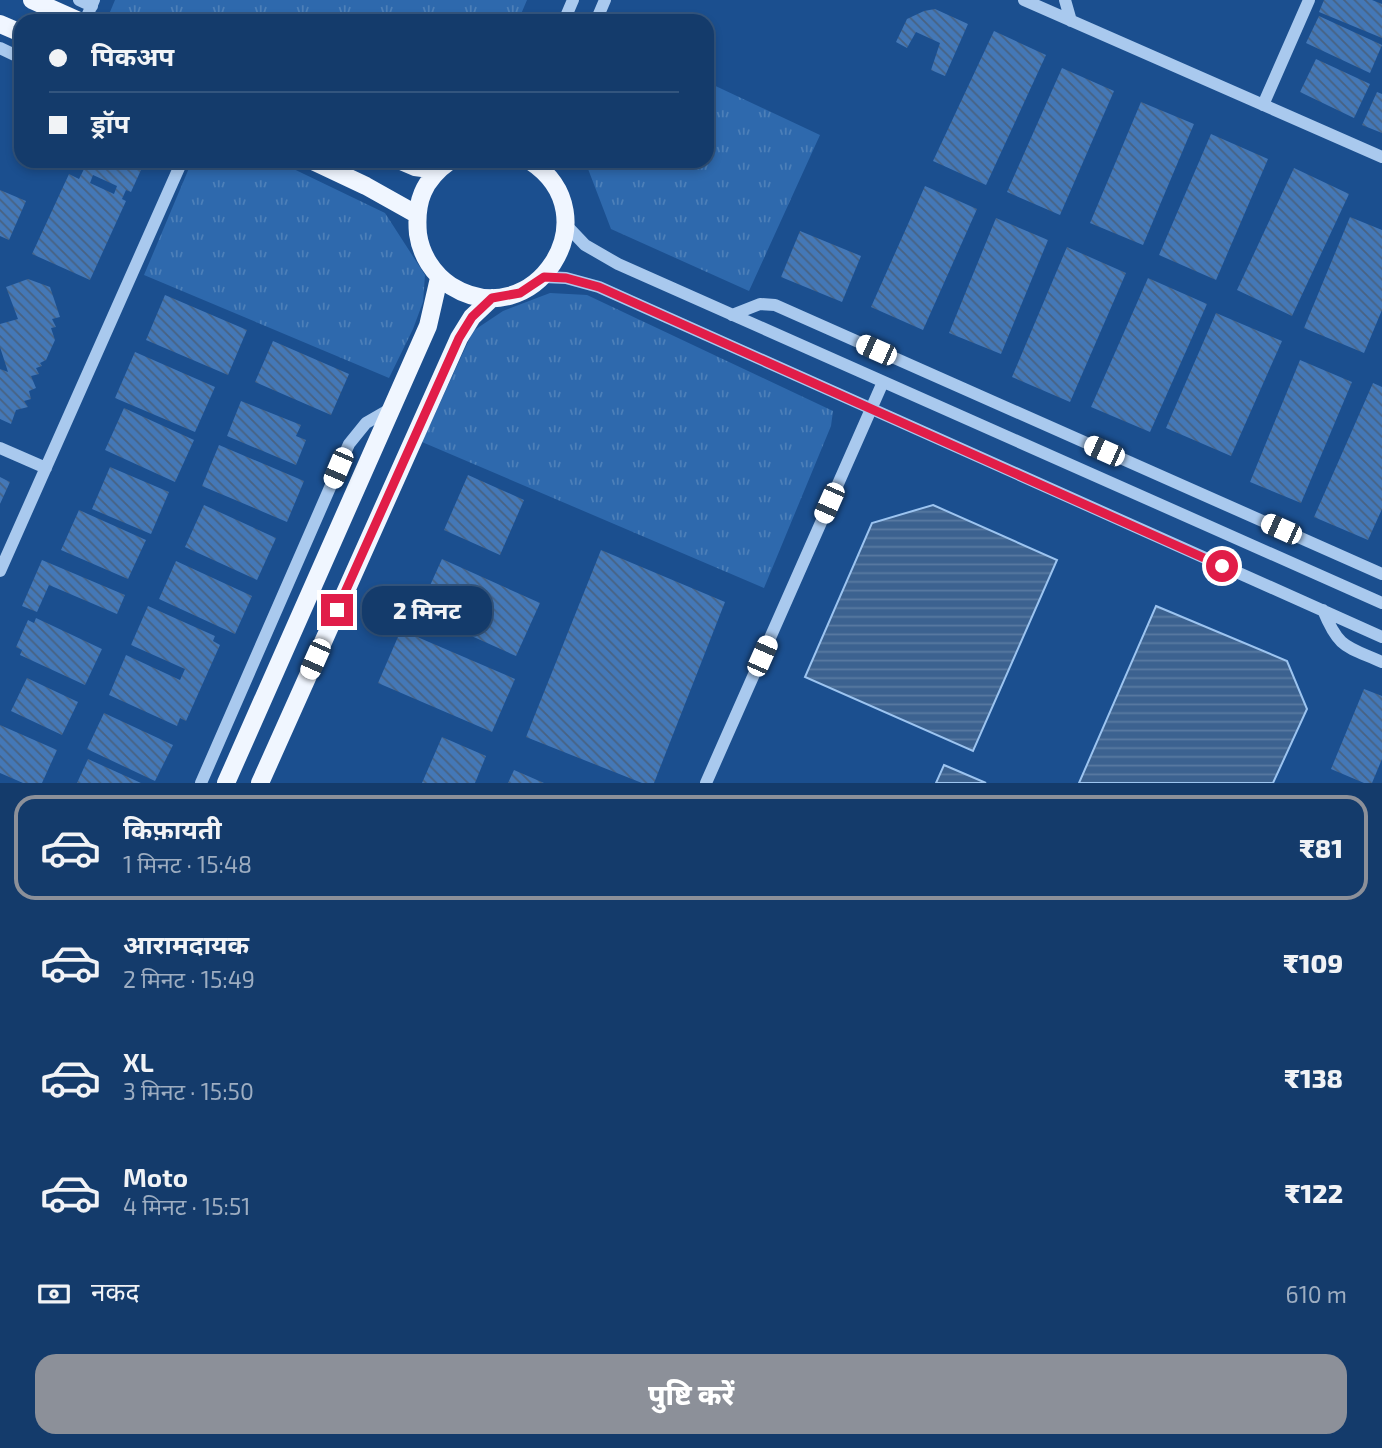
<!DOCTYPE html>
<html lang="hi">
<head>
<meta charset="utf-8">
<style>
  body { margin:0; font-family:"Exo 2","Noto Sans Devanagari",sans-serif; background:#214673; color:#f1f3f6; height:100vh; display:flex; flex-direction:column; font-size:26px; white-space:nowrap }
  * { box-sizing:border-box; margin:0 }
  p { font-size:23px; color:#9dadc1 }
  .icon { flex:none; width:38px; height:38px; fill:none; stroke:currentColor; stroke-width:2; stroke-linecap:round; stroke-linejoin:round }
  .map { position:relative; height:783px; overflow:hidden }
  .drawer { display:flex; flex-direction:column; background:#143b6b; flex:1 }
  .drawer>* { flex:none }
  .top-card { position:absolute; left:14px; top:14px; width:700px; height:154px; border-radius:21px; box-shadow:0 4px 10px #0003,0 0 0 2px #33557e; display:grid; align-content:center; height:154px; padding:0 35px; background:#143b6b }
  .end { position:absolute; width:32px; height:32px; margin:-16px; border:9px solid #e11d48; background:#fff; box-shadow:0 0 0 4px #fff }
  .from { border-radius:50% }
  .bubble { position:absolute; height:49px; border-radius:21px; background:#143b6b; box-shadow:0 4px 10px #0003,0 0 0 2px #33557e; font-size:23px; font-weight:800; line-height:49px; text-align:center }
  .car { position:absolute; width:21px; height:42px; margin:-21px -10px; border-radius:9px; box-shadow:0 0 5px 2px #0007; background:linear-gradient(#fff 24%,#345 0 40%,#fff 0 76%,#345 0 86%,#fff 0) }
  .top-card b { display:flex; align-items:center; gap:24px; height:66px; font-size:26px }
  .top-card b+b { border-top:2px solid #33557e }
  .top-card i { width:18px; height:18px; background:#f1f3f6 }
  ul { padding:12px 0 0; list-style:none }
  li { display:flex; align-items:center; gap:21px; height:105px; margin:0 14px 10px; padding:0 21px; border:4px solid transparent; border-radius:21px }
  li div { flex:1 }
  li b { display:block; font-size:26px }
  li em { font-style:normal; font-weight:800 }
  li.active { border-color:#8c9099 }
  li>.icon { width:63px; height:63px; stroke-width:1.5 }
  .pay { display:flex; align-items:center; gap:18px; height:77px; padding:0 35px; font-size:26px }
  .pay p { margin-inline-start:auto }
  .button { display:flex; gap:14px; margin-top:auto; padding:14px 35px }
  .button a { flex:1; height:80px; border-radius:21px; background:#8c9099; color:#fff; font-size:28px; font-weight:800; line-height:80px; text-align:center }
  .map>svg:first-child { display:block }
  .grass { fill:url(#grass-tufts) }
  .water { fill:url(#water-rules); stroke:#9cc4f0; stroke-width:2 }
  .building { fill:url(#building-back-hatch); fill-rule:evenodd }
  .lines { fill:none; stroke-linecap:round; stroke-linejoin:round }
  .minor { stroke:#a9c9ee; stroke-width:12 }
  .major { stroke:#f0f6ff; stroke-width:18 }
  .route { stroke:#e11d48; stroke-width:9 }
</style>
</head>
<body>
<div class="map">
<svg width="1382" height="783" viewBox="0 0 1382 783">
  <defs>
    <pattern id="grass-tufts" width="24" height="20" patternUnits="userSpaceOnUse" patternTransform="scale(1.75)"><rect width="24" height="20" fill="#2e69ad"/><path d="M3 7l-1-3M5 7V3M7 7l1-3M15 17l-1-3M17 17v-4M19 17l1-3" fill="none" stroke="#4d80b9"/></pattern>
    <pattern id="water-rules" width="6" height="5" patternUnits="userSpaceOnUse" patternTransform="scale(1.75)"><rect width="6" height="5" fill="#3c6290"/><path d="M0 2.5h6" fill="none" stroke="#597aa1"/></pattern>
    <pattern id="building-back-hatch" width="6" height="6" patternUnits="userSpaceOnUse" patternTransform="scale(1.75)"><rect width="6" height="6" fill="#4478b7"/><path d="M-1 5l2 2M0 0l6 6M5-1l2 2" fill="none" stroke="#486282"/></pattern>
  </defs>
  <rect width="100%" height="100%" fill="#1b4f8f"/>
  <!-- grass -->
  <path class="grass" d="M115,0H527L518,21H130L110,12Z
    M707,82L820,135L749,291L611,229L585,161H707Z
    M192,161H277L385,213L425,275L423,302L413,329L389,378L144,275Z
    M550,293L587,295L833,411L831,426L764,588L422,442L473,331L503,311Z"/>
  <!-- water -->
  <path class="water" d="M933,505L1057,560L973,751L805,677L872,523Z
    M1156,606L1287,661L1307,709L1273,783H1079Z
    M944,765L986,783H936Z"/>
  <!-- building -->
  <path class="building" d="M1324,0H1372L1382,4V38L1319,12Z
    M935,9L968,24L945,76L931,70L940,43L916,32L907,48L896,42L907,19L924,11Z
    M1319,16L1382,45L1370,73L1306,43Z
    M994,31L1046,55L986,185L933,161Z
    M1316,59L1370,84L1354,118L1300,92Z
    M1062,68L1114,91L1060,215L1007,192Z
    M1377,92L1382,94V133L1362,125Z
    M1141,102L1194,124L1143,245L1090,223Z
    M1211,134L1268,159L1216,280L1159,255Z
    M74,161H145L131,192L126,190L122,199L126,201L90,280L32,254L69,174L79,179L84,169L73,164ZM93,175L117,186L114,194L90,183Z
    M1294,168L1349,194L1292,316L1237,290Z
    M925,186L977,209L923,330L871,307Z
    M0,190L26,201L9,240L0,236Z
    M1350,217L1382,230V310L1364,353L1304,328Z
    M996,218L1048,240L1001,354L949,333Z
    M800,231L861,256L842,302L781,277Z
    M1067,247L1126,273L1070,402L1012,377Z
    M1148,278L1207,304L1150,432L1091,407Z
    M28,279L50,287L60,317L52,319L56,327L51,328L55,340L46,360L40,363L42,366L36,368L39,374L31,376L36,388L29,391L31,399L24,401L28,407L16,410L11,424L0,419V369L8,372L0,347V324L18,319L6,287Z
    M165,295L247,330L228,375L146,340Z
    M1216,313L1282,341L1231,456L1166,428Z
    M273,341L349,374L331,415L255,382Z
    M135,352L215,387L195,432L115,398Z
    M1300,360L1352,382L1301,503L1250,482Z
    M1373,383L1382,387V509L1368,540L1314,517Z
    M241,401L301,425L296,436L306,440L296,465L227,436Z
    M124,408L194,440L175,482L105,450Z
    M219,445L304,481L287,522L202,486Z
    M110,467L169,492L151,534L92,509Z
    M468,475L524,500L500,555L444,530Z
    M0,477L10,482L0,504Z
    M204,505L276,538L257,580L185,547Z
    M79,510L146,540L128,579L61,550Z
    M601,550L725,602L654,783H642L526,737Z
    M442,559L540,603L516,656L418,612Z
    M42,560L125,595L117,614L49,585L37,612L22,606Z
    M176,561L252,596L235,634L159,599Z
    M148,606L215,636L213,641L220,645L186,721L180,718L177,726L109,695L126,655L180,680L185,669L131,645Z
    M36,618L102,649L85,685L20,655L22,650L16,647L28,620L34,623Z
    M401,630L515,679L492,732L378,683Z
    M27,678L78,702L62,735L11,711Z
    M1364,689L1382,696V759L1372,783H1364L1331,769Z
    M104,713L173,745L155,781L87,749Z
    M0,725L57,750L42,783H23L0,773Z
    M442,737L486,756L475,783H422Z
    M88,759L141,783H77Z
    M514,770L544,783H508Z"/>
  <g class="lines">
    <!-- minor -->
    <path class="minor" d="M79,0L92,6
      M1024,0L1382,157
      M1065,0L1071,21
      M85,21L94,0
      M564,21L573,0
      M596,21L605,0
      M0,48L21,58
      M1263,105L1309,0
      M566,225L585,245L618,264L1382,603
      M544,277L566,278L599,287L1382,637
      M732,315L760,304L775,305L1382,574
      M0,448L46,468
      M0,571L182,161
      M1323,610C1339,649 1346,646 1382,662
      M201,783L349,444L366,423L392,408
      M706,783L883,382"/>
    <!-- major -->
    <path class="major" d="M32,0L79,21
      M0,24L21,33
      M313,161L366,186L416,214
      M401,161L415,167L437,170
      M450,161C423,180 415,202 418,234C421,255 433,274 451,286C533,337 614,216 530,161
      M226,783L428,326L439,278
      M260,783L459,338L472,317L492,298"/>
  </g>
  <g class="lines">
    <!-- route -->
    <path class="route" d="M337,610L459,338L472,317L492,298L520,293L544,277L566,278L599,287L1222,566"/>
  </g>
</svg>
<i class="end from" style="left:1222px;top:566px"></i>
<i class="end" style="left:337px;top:610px"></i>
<div class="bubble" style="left:362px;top:586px;width:130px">2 मिनट</div>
<i class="car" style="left:876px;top:350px;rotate:294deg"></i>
<i class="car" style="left:1104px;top:451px;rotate:294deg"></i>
<i class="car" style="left:338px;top:468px;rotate:203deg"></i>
<i class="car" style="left:829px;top:503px;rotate:204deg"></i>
<i class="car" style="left:1281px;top:529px;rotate:294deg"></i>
<i class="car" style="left:762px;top:656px;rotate:24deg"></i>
<i class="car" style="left:315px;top:659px;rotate:204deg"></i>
<div class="top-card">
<b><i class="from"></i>पिकअप</b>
<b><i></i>ड्रॉप</b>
</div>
</div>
<section class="drawer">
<ul>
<li class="active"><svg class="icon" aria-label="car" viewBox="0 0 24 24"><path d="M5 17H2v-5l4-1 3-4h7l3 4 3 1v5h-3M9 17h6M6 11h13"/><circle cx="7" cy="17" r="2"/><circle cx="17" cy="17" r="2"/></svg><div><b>किफ़ायती</b><p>1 मिनट · 15:48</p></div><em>₹81</em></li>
<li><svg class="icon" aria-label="car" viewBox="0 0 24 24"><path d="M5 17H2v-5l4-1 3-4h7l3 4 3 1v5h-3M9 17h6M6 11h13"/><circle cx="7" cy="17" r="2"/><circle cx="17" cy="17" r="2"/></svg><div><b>आरामदायक</b><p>2 मिनट · 15:49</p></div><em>₹109</em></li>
<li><svg class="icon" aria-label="car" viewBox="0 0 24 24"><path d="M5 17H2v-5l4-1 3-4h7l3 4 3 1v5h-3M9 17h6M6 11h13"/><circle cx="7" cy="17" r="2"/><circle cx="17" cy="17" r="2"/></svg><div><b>XL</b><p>3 मिनट · 15:50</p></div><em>₹138</em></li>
<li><svg class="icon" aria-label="car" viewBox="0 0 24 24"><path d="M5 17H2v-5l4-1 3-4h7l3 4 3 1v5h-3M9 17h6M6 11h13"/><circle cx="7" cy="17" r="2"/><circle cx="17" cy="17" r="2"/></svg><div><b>Moto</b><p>4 मिनट · 15:51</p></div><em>₹122</em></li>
</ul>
<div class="pay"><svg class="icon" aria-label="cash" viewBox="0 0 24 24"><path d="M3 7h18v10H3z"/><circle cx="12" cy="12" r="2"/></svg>नकद<p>610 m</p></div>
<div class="button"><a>पुष्टि करें</a></div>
</section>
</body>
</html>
